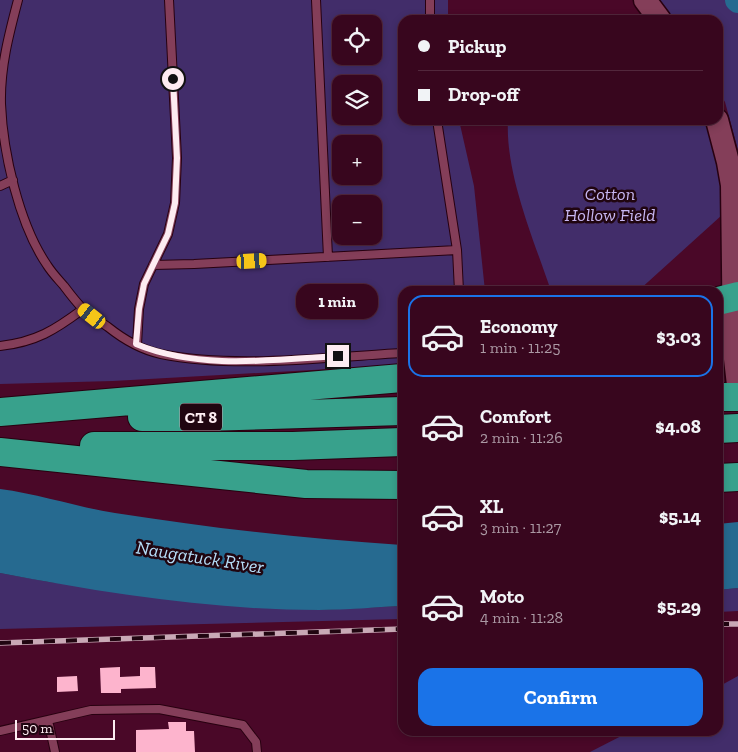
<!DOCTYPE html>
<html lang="en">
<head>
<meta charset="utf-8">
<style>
  body { margin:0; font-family:"Zilla Slab",serif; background:#43142b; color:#f1f3f6; height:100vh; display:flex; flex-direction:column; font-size:19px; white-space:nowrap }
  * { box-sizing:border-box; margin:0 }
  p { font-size:16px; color:#ab99a4 }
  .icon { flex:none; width:28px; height:28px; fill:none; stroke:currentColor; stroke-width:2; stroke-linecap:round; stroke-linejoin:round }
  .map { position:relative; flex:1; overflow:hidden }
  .panel { position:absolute; left:398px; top:286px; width:325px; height:450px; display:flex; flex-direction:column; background:#38061e; border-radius:15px; box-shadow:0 2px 8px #0003,0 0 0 1px #52273c }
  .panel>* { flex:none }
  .guide { position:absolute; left:398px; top:15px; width:325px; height:110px; border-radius:15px; box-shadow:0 2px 8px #0003,0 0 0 1px #52273c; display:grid; align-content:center; height:110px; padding:0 20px; background:#38061e }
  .tools { position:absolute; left:332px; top:15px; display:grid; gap:10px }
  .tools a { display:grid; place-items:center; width:50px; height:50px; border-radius:10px; background:#38061e; box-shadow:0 2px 8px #0003,0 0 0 1px #52273c; font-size:25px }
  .scale { position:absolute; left:15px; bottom:12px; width:100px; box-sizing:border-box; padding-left:5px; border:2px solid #fdecf1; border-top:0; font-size:14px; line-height:18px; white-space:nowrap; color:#fdecf1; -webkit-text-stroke:4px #200510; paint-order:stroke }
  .end { position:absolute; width:22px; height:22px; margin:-11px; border:6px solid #fdecf1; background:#111; box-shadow:0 0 0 2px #111 }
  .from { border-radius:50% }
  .bubble { position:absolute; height:35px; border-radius:15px; background:#38061e; box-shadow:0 2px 8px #0003,0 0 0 1px #52273c; font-size:16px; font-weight:800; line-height:35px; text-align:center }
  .car { position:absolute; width:15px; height:30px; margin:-15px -8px; border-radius:6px; box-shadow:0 0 4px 1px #0007; background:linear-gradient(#f5c518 24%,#345 0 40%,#f5c518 0 76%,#345 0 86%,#f5c518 0) }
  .guide b { display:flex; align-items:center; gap:18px; height:48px; font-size:19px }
  .guide b+b { border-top:1px solid #52273c }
  .guide i { width:12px; height:12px; background:#f1f3f6 }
  ul { padding:9px 0 0; list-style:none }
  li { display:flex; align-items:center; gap:15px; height:82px; margin:0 10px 8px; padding:0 10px; border:2px solid transparent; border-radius:15px }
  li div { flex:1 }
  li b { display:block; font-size:19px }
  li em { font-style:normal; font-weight:800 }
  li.active { border-color:#1a73e8 }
  li>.icon { width:45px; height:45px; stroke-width:1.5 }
  .button { display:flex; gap:10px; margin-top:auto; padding:10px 20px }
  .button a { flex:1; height:58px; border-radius:15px; background:#1a73e8; color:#fff; font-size:20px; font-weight:800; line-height:58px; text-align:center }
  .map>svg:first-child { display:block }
  .green { fill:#422d6a; fill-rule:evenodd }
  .water { fill:#266a90 }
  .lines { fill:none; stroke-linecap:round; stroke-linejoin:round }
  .river { stroke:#266a90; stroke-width:24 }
  .building { fill:#fdb4cd }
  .lane-casing { stroke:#280010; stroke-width:10 }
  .secondary-casing { stroke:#280010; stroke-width:25 }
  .highway-casing { stroke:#280010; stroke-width:30 }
  .lane { stroke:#843e59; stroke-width:8 }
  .secondary { stroke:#843e59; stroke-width:22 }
  .highway { stroke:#38a18c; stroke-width:28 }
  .rail-casing { stroke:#c9a9b6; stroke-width:5.5 }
  .rail { stroke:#200510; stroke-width:4; stroke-dasharray:11; stroke-linecap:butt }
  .route { stroke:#fdecf1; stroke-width:6 }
  .labels { text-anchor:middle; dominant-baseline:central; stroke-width:5; stroke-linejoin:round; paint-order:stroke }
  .shield { fill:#200510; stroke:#bba7ae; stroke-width:1 }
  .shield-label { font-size:16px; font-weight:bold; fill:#fdecf1 }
  .park-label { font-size:18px; font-style:italic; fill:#c7b7f3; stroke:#200510 }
  .water-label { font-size:19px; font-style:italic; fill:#b6dffa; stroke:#200510 }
</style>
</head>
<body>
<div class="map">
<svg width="738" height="752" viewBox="0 0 738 752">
  <rect width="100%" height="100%" fill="#4a0828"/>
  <!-- green -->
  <path class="green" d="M0,0H448V20H402V120H459L474,186L485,291H402V365L113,381L0,384ZM341,24H374V56H341ZM341,84H374V116H341ZM341,144H374V176H341ZM341,204H374V236H341Z
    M660,0H738V150L725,102L718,91V20H673Z
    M508,120H710L720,182L722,215L638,291H551C534,240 505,174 508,120Z
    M0,573L49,582L319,610L402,606V619L0,629Z
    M738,588V611L718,612V590Z
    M738,676V752H590L631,731H718V687Z"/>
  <!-- water -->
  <path class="water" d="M0,489C39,494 77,507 115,513C211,528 306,539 402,545V606C375,607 347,610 319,610C212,610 105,593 0,573Z
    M738,522V588L718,590V524Z"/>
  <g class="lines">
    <!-- river -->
    <path class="river" d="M737,0L738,1"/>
  </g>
  <!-- building -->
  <path class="building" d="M120,667V677L140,676V667H155L156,688L121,689V693H101L100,668Z
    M77,676L78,691L57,692V677Z
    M168,722H186V731H194L195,752H136V730L169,729Z"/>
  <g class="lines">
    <defs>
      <path id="lane" d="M18,0C9,34 0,68 1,104C3,153 19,224 47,265C52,273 58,279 64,286C70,294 76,302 83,309C91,316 99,321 108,327C123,339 142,350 161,354C235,369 327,357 402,353
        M316,0L328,257
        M430,0V20
        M437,120L457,250L459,291
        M0,186L13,180
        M153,265L194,264L457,250
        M137,344L139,309L144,284L168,234L175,203L177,158L169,0
        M0,346C36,342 55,330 83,309
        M48,720L55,752
        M0,731L91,710L159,709L243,725L256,742L257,752"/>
      <path id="secondary" d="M645,0L660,20
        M717,120L728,162L732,185L734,350L738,385"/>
      <path id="highway" d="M718,301L738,296
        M718,397H738
        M0,412L402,378
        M142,417H204L402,411
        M718,429L738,428
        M94,446H293L402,442
        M0,452L306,484L402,485
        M718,478L738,477"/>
    </defs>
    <!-- lane casing -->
    <use href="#lane" class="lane-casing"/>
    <!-- secondary casing -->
    <use href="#secondary" class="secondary-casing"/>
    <!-- highway casing -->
    <use href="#highway" class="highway-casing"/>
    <!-- lane -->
    <use href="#lane" class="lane"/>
    <!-- secondary -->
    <use href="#secondary" class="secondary"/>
    <!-- highway -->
    <use href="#highway" class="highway"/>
    <defs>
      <path id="rail" d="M718,624H738
        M0,643L402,629"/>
    </defs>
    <!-- rail casing -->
    <use href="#rail" class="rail-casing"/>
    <!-- rail -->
    <use href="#rail" class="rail"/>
  </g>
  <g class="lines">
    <!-- route -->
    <path class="route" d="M173,79L177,158L175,203L168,234L144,284L139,309L136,344C199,370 272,360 338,356"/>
  </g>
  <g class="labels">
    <!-- shield labels -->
    <rect class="shield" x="180" y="403.5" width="42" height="27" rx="4"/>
    <g class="shield-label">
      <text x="201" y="417">CT 8</text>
    </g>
    <!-- park labels -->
    <g class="park-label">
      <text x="610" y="194">Cotton<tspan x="610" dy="21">Hollow Field</tspan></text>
    </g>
    <!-- water labels -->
    <g class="water-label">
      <text transform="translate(200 557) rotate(9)">Naugatuck River</text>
    </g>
  </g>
</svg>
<div class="tools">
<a><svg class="icon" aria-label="locate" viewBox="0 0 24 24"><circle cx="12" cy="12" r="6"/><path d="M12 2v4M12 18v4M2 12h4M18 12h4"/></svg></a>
<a><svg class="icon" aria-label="layers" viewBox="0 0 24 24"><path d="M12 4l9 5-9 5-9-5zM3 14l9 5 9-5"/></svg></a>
<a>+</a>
<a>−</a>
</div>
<div class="scale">50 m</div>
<i class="end from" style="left:173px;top:79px"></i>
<i class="end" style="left:338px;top:356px"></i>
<div class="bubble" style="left:296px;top:284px;width:82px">1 min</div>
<i class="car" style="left:252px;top:261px;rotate:87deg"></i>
<i class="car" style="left:92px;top:316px;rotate:308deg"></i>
<div class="guide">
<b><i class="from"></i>Pickup</b>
<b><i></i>Drop-off</b>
</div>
<section class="panel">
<ul>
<li class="active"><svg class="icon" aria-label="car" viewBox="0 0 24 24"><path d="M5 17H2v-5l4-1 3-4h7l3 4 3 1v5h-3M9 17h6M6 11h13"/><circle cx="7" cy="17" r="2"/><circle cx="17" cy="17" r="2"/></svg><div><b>Economy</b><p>1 min · 11:25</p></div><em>$3.03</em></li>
<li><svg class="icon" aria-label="car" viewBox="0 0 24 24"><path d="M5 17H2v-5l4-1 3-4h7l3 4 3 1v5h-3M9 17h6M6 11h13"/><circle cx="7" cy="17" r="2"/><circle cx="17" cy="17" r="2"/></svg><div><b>Comfort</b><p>2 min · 11:26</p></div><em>$4.08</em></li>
<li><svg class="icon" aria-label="car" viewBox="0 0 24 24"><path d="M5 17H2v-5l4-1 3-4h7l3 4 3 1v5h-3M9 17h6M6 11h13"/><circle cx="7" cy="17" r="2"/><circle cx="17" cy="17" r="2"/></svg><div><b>XL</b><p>3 min · 11:27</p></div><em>$5.14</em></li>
<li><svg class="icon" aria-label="car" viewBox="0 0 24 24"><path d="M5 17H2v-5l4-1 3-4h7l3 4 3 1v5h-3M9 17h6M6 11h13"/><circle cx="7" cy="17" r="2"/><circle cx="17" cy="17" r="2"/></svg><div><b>Moto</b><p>4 min · 11:28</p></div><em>$5.29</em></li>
</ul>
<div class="button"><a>Confirm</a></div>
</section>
</div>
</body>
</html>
